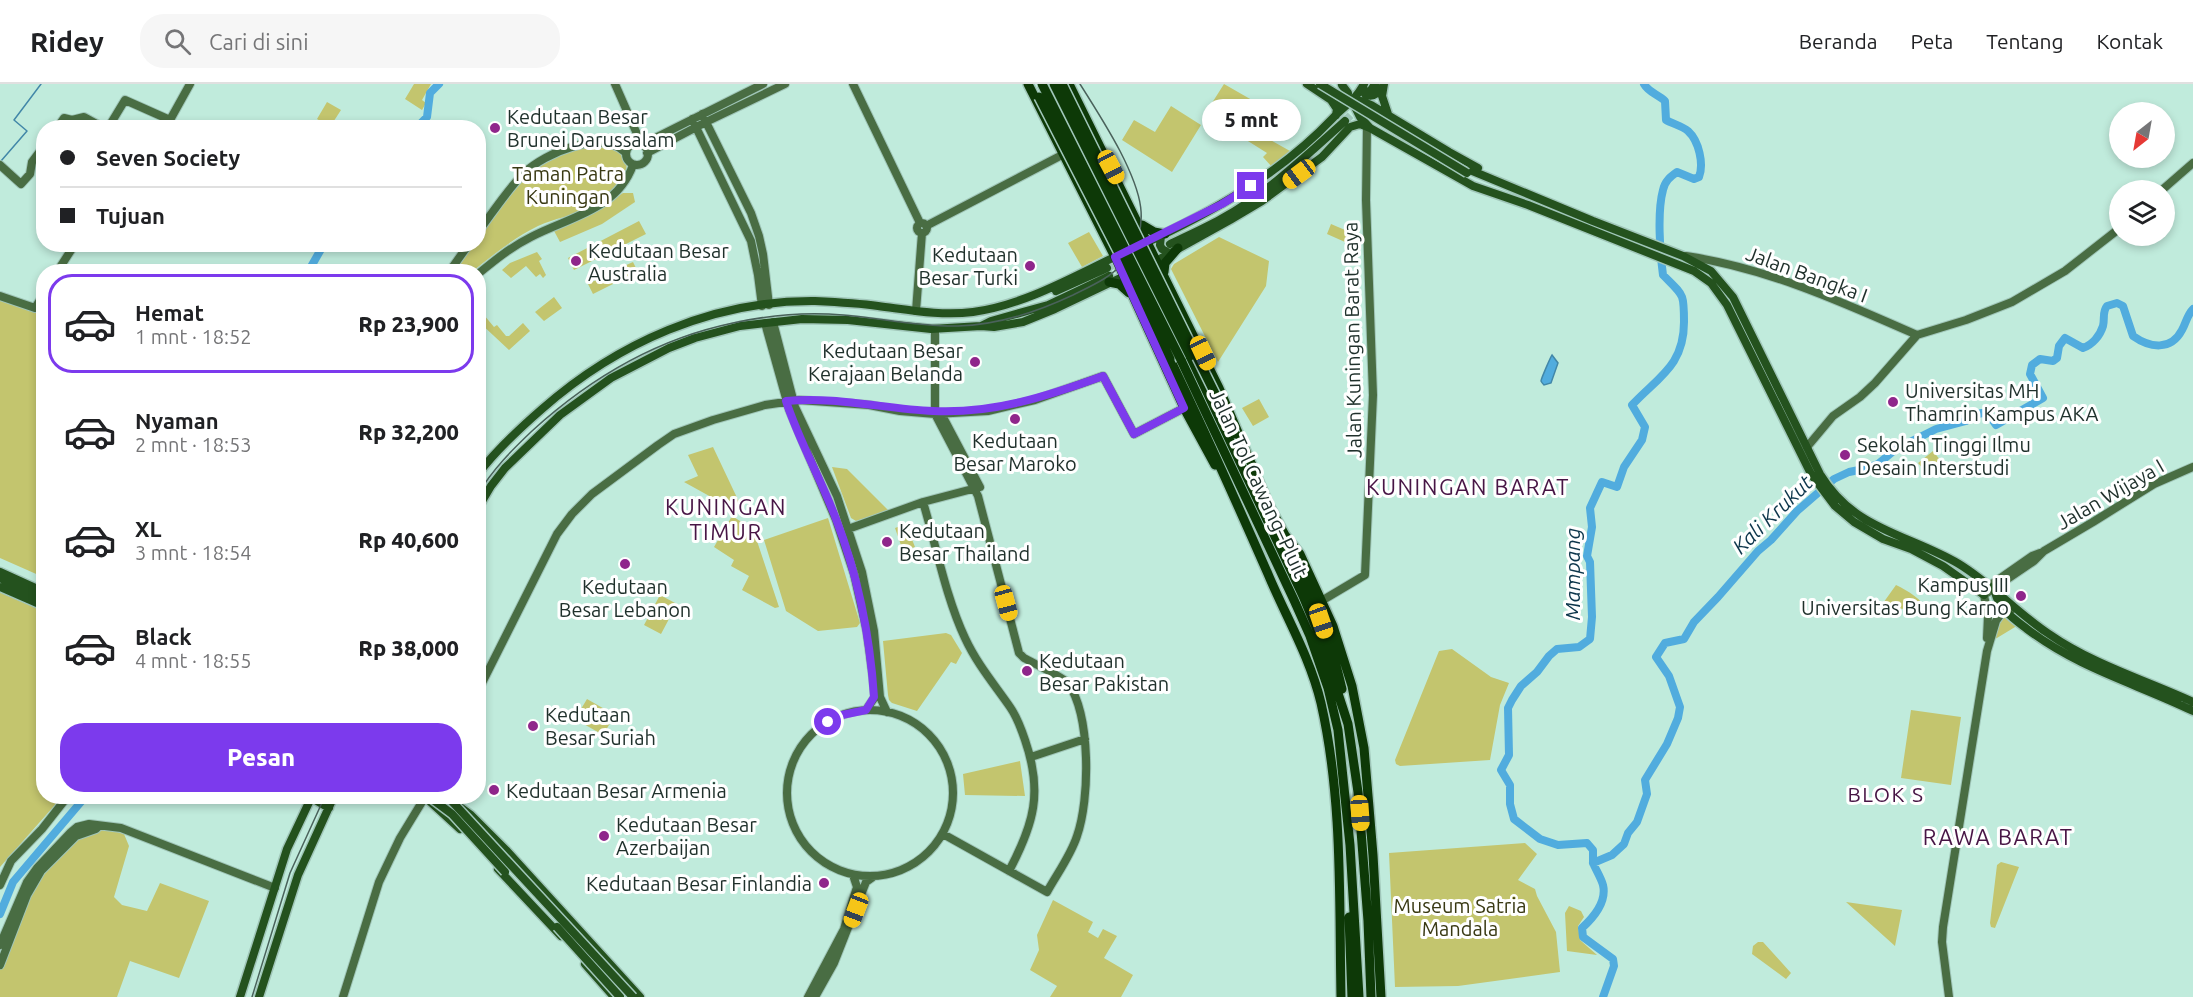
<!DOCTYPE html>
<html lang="id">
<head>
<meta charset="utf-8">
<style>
  body { margin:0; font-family:Ubuntu,sans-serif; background:#f6f6f6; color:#202124; height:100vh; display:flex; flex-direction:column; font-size:22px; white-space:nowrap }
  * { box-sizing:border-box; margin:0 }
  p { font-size:20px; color:#757577 }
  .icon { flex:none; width:33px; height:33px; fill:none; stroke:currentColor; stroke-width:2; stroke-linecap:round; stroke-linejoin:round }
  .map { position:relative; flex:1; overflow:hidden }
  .sheet { position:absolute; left:36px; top:180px; width:450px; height:540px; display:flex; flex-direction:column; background:#fff; border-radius:24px; box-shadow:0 3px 9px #0003 }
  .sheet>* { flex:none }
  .hud { position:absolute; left:36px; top:36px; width:450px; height:132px; border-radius:24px; box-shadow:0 3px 9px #0003; display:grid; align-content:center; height:132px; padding:0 24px; background:#fff }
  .needle { width:39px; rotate:211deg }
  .controls { position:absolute; left:2109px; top:18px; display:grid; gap:12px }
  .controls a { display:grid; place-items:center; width:66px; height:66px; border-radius:50%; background:#fff; box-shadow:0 3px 9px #0003; font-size:30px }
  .end { position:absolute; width:27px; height:27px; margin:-14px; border:8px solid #7c3aed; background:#fff; box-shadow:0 0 0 3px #fff }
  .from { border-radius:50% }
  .bubble { position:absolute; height:42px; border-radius:21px; background:#fff; box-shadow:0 3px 9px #0003; font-size:20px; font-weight:800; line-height:42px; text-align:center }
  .car { position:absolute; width:18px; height:36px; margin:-18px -9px; border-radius:8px; box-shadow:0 0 4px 2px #0007; background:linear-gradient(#f5c518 24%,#345 0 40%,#f5c518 0 76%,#345 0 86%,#f5c518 0) }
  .hud b { display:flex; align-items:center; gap:21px; height:57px; font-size:22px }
  .hud b+b { border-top:2px solid #e0e0e0 }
  .hud i { width:15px; height:15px; background:#202124 }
  ul { padding:10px 0 0; list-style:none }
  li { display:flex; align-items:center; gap:18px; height:99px; margin:0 12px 9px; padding:0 12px; border:3px solid transparent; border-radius:24px }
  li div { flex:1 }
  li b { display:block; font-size:22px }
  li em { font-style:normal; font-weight:800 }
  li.current { border-color:#7c3aed }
  li>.icon { width:54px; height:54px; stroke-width:1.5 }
  .primary-button { display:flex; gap:12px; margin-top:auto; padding:12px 24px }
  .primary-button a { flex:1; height:69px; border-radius:24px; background:#7c3aed; color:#fff; font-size:24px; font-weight:800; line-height:69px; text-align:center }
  header { display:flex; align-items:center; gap:36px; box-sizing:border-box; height:84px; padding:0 30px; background:#fff; border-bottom:2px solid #e0e0e0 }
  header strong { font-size:28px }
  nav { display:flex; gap:33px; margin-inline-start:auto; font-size:21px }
  .search { width:420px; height:54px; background:#f6f6f6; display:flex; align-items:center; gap:15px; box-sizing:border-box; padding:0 21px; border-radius:24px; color:#757577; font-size:22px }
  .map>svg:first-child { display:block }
  .green { fill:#c3c56e }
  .water { fill:#51acde; stroke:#4287a8; stroke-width:1.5 }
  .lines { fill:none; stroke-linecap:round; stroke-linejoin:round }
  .stream { stroke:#4287a8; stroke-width:1.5 }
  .river { stroke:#51acde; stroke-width:8 }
  .primary-tunnel { stroke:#a0c6b9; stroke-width:8; stroke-dasharray:8 4; stroke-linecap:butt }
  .secondary-casing { stroke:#a0c6b9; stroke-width:10 }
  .primary-casing { stroke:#a0c6b9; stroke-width:11 }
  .highway-casing { stroke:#a0c6b9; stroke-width:12 }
  .secondary { stroke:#496d43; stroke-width:8 }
  .primary { stroke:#24521e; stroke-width:8 }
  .highway { stroke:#0d3907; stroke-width:9 }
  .tram { stroke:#4a625b; stroke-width:1.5 }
  .primary-bridge-casing { stroke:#a0c6b9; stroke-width:11; stroke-linecap:butt }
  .highway-bridge-casing { stroke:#a0c6b9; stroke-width:12; stroke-linecap:butt }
  .primary-bridge { stroke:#24521e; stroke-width:8 }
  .highway-bridge { stroke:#0d3907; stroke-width:9 }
  .route { stroke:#7c3aed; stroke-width:8 }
  .poi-dot { fill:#8f268b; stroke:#fff; stroke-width:2 }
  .labels { text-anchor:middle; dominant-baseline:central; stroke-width:6; stroke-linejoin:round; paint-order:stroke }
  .poi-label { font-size:20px; fill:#1f302b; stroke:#fff; text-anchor:start }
  .park-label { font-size:20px; fill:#393913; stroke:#fff }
  .street-label { font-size:20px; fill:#1f302b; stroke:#fff }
  .water-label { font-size:21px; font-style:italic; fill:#0d364b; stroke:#fff }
  .neighbourhood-label { font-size:21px; letter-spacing:1.5px; fill:#471545; stroke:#fff }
  .quarter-label { font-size:22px; letter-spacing:1.5px; fill:#471545; stroke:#fff }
</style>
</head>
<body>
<header>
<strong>Ridey</strong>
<div class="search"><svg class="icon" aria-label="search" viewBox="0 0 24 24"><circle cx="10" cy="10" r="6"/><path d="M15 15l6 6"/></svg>Cari di sini</div>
<nav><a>Beranda</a><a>Peta</a><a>Tentang</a><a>Kontak</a></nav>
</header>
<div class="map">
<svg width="2193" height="913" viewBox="0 0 2193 913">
  <rect width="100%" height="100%" fill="#c0ebdc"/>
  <!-- green -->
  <path class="green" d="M414,0H431L422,16L426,19L422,26L405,15Z
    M1224,0L1273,28L1260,50L1290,67L1272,83L1263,73L1267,69L1205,30Z
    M327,18L341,26L330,43L317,35Z
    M1171,22L1201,41L1172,88L1122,56L1134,36L1155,48Z
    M600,60C608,63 619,65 624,73C636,90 604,116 591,123C574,132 555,134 538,142C515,153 493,171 473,187L452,188L471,161L478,160L479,151C494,131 508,105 527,89C547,72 575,65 600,60Z
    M623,109H633L635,118L602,140L560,158L553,145L592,130Z
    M639,137L646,150L574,186L568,174Z
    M1331,140L1359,152L1354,162L1327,150Z
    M1089,148L1103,172L1082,183L1068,159Z
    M1219,153L1269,177L1266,202L1218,278L1171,185L1174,180Z
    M537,168L542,175L539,177L546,191L543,194L540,190L536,193L526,182L511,194L502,186L510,179Z
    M633,178L638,188L618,197L613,187Z
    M608,190L613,200L593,210L588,200Z
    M554,213L562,224L544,237L535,228Z
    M0,215L43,231V493L0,474Z
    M479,225L494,243L497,241L506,252H509L523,239L530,247L509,266L479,238Z
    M1259,315L1269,333L1253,342L1242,324Z
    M713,363L740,420L731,424L684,398L698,392L688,371Z
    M1933,367L1945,382L1930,393L1918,379Z
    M832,383L847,385L889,427L856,437L851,434Z
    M732,432L753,445L779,523L775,524L742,506L749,492L731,482L734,476L714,463Z
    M828,434L860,539L857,543L818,547L786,527L764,456Z
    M906,440L915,463L903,467L895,444Z
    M1896,501C1908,507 1923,515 1927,528L1881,522Z
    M0,506L43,527L44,712L62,713L0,783Z
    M660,511L677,520L661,550L644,541Z
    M1988,515L2020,540L1992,557Z
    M946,549L951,551L962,569L956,580L951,578L917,627L892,619L889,616L888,611L883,557Z
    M1452,565L1491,593L1509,599L1500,621L1490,676L1400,682L1396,680L1395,676L1439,567Z
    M587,615L615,631L603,651L575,635Z
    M1911,626L1961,633L1951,701L1901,694Z
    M1020,677L1025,712L965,711L963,690Z
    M106,744L124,750L129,762L114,813L122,821L147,827L160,799L209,817L179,894L130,877L117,913H0V877L29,802L72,751Z
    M1525,759L1537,770L1518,796L1535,805L1537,812L1556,848L1560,888L1458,902L1395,903L1389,769Z
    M2001,778L2019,783L1995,844L1991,843L1990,839L1997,781Z
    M1053,816L1093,838L1088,848L1098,854L1103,845L1117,852L1104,874L1133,891L1121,913H1050L1057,902L1030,886L1039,866L1037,851Z
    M1846,818L1902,826L1895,862Z
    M1569,822L1581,827L1584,833L1578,842L1580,856L1597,871L1567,867L1565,829Z
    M1758,858H1763L1791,889L1786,895L1752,870L1753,862Z"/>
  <!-- water -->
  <path class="water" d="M1552,271L1558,279L1551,299L1544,301C1543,300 1542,299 1541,297C1541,295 1551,272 1552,271Z"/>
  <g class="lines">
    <!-- stream -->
    <path class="stream" d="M1,77L27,47L14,36L41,0"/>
    <!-- river -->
    <path class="river" d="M416,44L427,33L430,9L439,0
      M308,188L324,160
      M1593,779V766L1587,759L1558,761L1540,755L1514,735L1510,720V701L1501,686L1509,671L1508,624L1512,616L1521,602L1537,588L1549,572L1557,565L1579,563L1590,555L1592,533L1590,478L1587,472L1592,443L1590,424L1602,398L1617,403L1624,383L1642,356L1645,343L1632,321C1658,293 1684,282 1684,238C1684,209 1684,212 1663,191C1660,168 1657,128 1663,106C1665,97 1670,93 1677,88L1694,95L1699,93C1704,80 1699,57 1688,47C1682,42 1673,40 1666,36L1665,17C1658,10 1649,9 1644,0
      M0,830L13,798L86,712
      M1603,913L1614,882L1613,875L1583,853L1582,844C1593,834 1607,818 1603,801C1601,794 1596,786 1593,779L1612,771L1624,760L1628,749L1637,738L1647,710L1645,696L1667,660L1678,634L1680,623L1669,592L1656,573L1665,559L1684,555L1694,538L1718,513L1758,467L1771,456L1797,427L1834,395L1849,388L1864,385L1878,380L1896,365L1936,345L1966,337L1974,331L1982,329L1989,331L1996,341L2043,314L2030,290L2032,281L2040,275L2053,277L2057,274L2059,262L2065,254L2083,264C2092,261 2100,252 2103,242C2105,234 2102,228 2107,222L2117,219L2123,222L2133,252C2150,264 2171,267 2182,246C2186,239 2187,231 2193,225"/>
    <!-- primary-tunnel -->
    <path class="primary-tunnel" d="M1345,37L1361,20
      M1107,184L1168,154"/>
    <defs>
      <path id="secondary" d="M615,0L641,59
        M853,0L920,139
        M702,30L751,129L759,152L763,170L769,221
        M692,35L751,157L758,191L762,222
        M57,44L64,34L72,36L84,33L104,44
        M108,44L125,16L170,36L190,0
        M626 70a11 11 0 1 1 22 0a11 11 0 1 1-22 0Z
        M643,60L763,0
        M647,69L706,38L785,0
        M0,81L21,100L30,90L32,78L44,62
        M2162,106L2193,79
        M917 144a5 5 0 1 1 10 0a5 5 0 1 1-10 0Z
        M926,142L1062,71
        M478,148C493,128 507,106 524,89C545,69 601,45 625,68
        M1686,172C1767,184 1842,218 1917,251
        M57,188L75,160
        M449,188L469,160
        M478,190C495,176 511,163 531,153C569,133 617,126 633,81
        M0,212L35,224L44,210
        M916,227L922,149
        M773,238L795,323L837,412L862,488L874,547L880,613L887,628
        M765,239L789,325L836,436L854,490L867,548L873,593L875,613L866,626
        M935,327V245
        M935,330L978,412L1019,569L1024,574C1033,579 1063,593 1068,599C1091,632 1090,715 1077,752C1071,771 1057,790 1047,808L943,750
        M943,333L980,403
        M1807,363L1833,332L1860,313L1875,299L1917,251L1966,236L2012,218L2065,187L2120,144
        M923,418C936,461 946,514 965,554C977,580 994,600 1010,623C1017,633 1021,644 1025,656C1043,708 1034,740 1009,787
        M848,445L923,418L980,403
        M1989,502L2032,472L2040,469
        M1323,516L1365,491L1373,311L1366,116L1367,43
        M1987,554L1988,532L1984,511L2034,477L2044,467L2093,438L2154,400L2193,383
        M478,607L557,450L572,430L592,410L658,361L674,350L713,336L765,321L799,316L869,321L900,327L935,330L988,327L1035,316L1103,292L1134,350L1184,324
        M787 709a83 83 0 1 1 166 0a83 83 0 1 1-166 0Z
        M1031,673L1085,655
        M0,801L11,777L42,745L68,712
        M0,861L27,798L37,784L71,748L77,743L89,740L121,744L275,804
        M0,881L27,811L41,787L76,752L96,745L99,742
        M343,913L379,798L400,754L425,713
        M808,913L844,845L857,803L853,791
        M815,913L834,879L866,798L873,793
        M1949,913L1942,858L1943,843L1987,567L1996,537L2001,530L2011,526"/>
      <path id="primary" d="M1307,0L1331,16L1337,25L1336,31
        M1384,0L1382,12L1388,30
        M1363,2L1365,10C1373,15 1379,8 1383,2
        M1371,6L1375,0
        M1340,18L1346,15L1348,9L1342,1
        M1352,18L1361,17L1371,21L1449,68L1478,84
        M1353,19L1360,33L1370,44L1473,102L1528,121L1694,187L1711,199L1727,221L1811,390L1835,422L1854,438L1883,455L1911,465L1943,482L1984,511
        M1470,86L1593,137L1683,172L1711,187L1733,213L1820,390C1855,447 1906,449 1959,480C1992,500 2017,529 2049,550C2092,580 2145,596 2193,618
        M1161,152L1160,161L1162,165L1169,169
        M1170,160C1187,152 1205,144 1221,135C1265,111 1307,71 1345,37
        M1141,161C1211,129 1280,90 1333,34C1346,20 1354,18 1364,0
        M1056,207L1107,184
        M981,242L991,237L1048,221L1109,192
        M478,390C497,365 519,345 542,325C617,259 713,216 815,217C836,218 857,219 878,222C910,226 941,232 973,228C1025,221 1074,192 1121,170
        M478,424L491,402L505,384L560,331L611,294L669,264L695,254L740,242L802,235L848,236L931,245L981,242L994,243L1023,238L1055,225L1158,176L1230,136L1262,117L1322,73L1350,43L1360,40L1370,44
        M0,488L44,508
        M0,494L44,515
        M0,503L44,522
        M1995,508C1999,525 2014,535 2027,545C2080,585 2135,599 2193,627
        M313,712L312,714L329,724
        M424,712L460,745
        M460,723L471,731L506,766L640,913
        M498,785L561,852
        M585,880L614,913
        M240,913L287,765L312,712
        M259,913L298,791L334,712"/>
      <path id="highway" d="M1028,0L1115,173L1184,324L1215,381
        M1069,0L1219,304L1269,421L1285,451L1300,470L1333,542L1352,602L1364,664L1373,771L1381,913
        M1142,141L1154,148L1165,150
        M1164,188L1165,179L1178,164
        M1109,198L1119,200L1129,209
        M1190,272L1303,512L1318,548L1348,640L1358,708L1368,837L1371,913
        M1170,275C1204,346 1236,417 1268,490C1286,533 1310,573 1321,619C1343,716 1339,815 1341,913
        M1181,276L1294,516L1310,552L1328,604L1338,646L1350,761L1359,913
        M1285,451C1288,474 1303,495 1313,516C1326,544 1335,575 1342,605
        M1349,833L1352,913"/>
    </defs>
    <!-- secondary casing -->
    <use href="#secondary" class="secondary-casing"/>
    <!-- primary casing -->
    <use href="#primary" class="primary-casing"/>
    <!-- highway casing -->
    <use href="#highway" class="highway-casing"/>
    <!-- secondary -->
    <use href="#secondary" class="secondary"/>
    <!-- primary -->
    <use href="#primary" class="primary"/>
    <!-- highway -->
    <use href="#highway" class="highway"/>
    <!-- tram -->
    <path class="tram" d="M478,410C493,385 512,366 532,347C590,294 656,255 733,239C769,231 807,228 843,231C881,234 919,243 958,242C998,241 1037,228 1073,211C1091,202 1110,194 1123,179C1155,142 1139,104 1120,67C1108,44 1094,22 1080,0
      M252,913L290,789L325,712"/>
    <defs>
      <path id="primary-bridge" d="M1320,0L1467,89
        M428,712L452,730L505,788
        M447,712L633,913
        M557,843L620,913"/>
      <path id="highway-bridge" d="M1042,0L1181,276
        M1054,0L1190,272
        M1062,0L1235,350
        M1039,13L1138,206L1170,275"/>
    </defs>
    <!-- primary-bridge casing -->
    <use href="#primary-bridge" class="primary-bridge-casing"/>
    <!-- highway-bridge casing -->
    <use href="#highway-bridge" class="highway-bridge-casing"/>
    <!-- primary-bridge -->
    <use href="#primary-bridge" class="primary-bridge"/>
    <!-- highway-bridge -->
    <use href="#highway-bridge" class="highway-bridge"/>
  </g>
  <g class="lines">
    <!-- route -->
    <path class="route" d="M828,638L842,631L866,626L874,613C870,553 858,492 836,435C821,395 799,357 786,317C835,312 885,325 933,327C993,330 1048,312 1103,292L1134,350L1184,324L1115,173L1222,120L1251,102"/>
  </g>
  <!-- markers -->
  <g class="poi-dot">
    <circle cx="495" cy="44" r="6"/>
    <circle cx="576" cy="177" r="6"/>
    <circle cx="1030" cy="182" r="6"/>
    <circle cx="975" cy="278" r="6"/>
    <circle cx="1893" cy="318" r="6"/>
    <circle cx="1015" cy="335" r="6"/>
    <circle cx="1845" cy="371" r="6"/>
    <circle cx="887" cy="458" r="6"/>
    <circle cx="625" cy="480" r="6"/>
    <circle cx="2021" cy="512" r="6"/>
    <circle cx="1027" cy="587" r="6"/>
    <circle cx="533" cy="642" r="6"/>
    <circle cx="494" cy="706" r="6"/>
    <circle cx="604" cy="752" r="6"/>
    <circle cx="824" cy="799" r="6"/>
  </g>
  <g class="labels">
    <!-- poi labels -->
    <g class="poi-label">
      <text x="507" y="32">Kedutaan Besar<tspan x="507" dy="23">Brunei Darussalam</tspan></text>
      <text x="588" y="166">Kedutaan Besar<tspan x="588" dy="23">Australia</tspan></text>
      <text x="1018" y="170" text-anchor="end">Kedutaan<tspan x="1018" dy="23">Besar Turki</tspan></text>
      <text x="963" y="266" text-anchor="end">Kedutaan Besar<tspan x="963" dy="23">Kerajaan Belanda</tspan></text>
      <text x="1905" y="306">Universitas MH<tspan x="1905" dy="23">Thamrin Kampus AKA</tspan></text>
      <text x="1015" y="356" text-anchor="middle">Kedutaan<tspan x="1015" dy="23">Besar Maroko</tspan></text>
      <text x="1857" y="360">Sekolah Tinggi Ilmu<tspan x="1857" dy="23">Desain Interstudi</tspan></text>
      <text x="899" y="446">Kedutaan<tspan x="899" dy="23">Besar Thailand</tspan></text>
      <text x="2009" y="500" text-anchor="end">Kampus III<tspan x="2009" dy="23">Universitas Bung Karno</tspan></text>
      <text x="625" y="502" text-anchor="middle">Kedutaan<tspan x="625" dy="23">Besar Lebanon</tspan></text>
      <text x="1039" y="576">Kedutaan<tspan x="1039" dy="23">Besar Pakistan</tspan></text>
      <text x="545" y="630">Kedutaan<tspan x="545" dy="23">Besar Suriah</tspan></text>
      <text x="506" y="706">Kedutaan Besar Armenia</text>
      <text x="616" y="740">Kedutaan Besar<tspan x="616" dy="23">Azerbaijan</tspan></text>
      <text x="812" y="799" text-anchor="end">Kedutaan Besar Finlandia</text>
    </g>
    <!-- park labels -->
    <g class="park-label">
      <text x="568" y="89">Taman Patra<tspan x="568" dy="23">Kuningan</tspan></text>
      <text x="1460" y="821">Museum Satria<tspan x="1460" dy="23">Mandala</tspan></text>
    </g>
    <!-- street labels -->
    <g class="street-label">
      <text transform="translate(1807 190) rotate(20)">Jalan Bangka I</text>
      <text transform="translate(1352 256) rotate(-91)">Jalan Kuningan Barat Raya</text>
      <text transform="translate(1259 399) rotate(65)">Jalan Tol Cawang–Pluit</text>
      <text transform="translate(2110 410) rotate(-30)">Jalan Wijaya I</text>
    </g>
    <!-- water labels -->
    <g class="water-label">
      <text transform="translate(1772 430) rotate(-44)">Kali Krukut</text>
      <text transform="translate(1572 490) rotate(-90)">Mampang</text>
    </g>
    <!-- neighbourhood labels -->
    <g class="neighbourhood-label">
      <text x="1886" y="710">BLOK S</text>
    </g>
    <!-- quarter labels -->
    <g class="quarter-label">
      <text x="1468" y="402">KUNINGAN BARAT</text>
      <text x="726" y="422">KUNINGAN<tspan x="726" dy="25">TIMUR</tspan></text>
      <text x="1998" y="752">RAWA BARAT</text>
    </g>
  </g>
</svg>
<div class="controls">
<a><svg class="needle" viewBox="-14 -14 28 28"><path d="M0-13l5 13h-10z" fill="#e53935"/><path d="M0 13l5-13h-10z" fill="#757577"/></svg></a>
<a><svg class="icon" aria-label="layers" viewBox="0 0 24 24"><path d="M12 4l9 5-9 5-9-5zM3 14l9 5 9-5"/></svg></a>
</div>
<i class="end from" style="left:828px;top:638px"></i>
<i class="end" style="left:1251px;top:102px"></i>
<div class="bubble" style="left:1202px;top:15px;width:99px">5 mnt</div>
<i class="car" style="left:1111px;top:83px;rotate:152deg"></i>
<i class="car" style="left:1299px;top:90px;rotate:233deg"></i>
<i class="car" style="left:1203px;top:269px;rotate:155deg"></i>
<i class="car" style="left:1006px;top:519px;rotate:165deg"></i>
<i class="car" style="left:1321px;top:537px;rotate:161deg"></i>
<i class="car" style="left:1360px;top:729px;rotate:176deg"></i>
<i class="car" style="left:856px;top:826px;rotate:201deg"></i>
<div class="hud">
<b><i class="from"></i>Seven Society</b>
<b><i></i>Tujuan</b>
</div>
<section class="sheet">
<ul>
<li class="current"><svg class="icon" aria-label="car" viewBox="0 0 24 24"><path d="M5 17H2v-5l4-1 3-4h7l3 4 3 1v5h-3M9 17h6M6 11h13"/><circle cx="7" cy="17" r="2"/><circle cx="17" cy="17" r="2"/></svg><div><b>Hemat</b><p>1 mnt · 18:52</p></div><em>Rp 23,900</em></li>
<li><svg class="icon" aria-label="car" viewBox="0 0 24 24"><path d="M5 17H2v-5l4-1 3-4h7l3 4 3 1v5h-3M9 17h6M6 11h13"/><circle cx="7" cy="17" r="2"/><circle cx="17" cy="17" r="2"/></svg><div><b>Nyaman</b><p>2 mnt · 18:53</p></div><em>Rp 32,200</em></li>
<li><svg class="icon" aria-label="car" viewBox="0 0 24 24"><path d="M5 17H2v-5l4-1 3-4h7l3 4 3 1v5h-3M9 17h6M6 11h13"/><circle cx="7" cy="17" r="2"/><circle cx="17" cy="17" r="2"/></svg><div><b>XL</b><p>3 mnt · 18:54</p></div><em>Rp 40,600</em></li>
<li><svg class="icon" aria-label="car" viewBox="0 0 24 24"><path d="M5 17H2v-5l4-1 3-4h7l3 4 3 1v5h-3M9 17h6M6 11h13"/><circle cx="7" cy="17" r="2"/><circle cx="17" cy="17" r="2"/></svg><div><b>Black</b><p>4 mnt · 18:55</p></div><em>Rp 38,000</em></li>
</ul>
<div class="primary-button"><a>Pesan</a></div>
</section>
</div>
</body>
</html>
